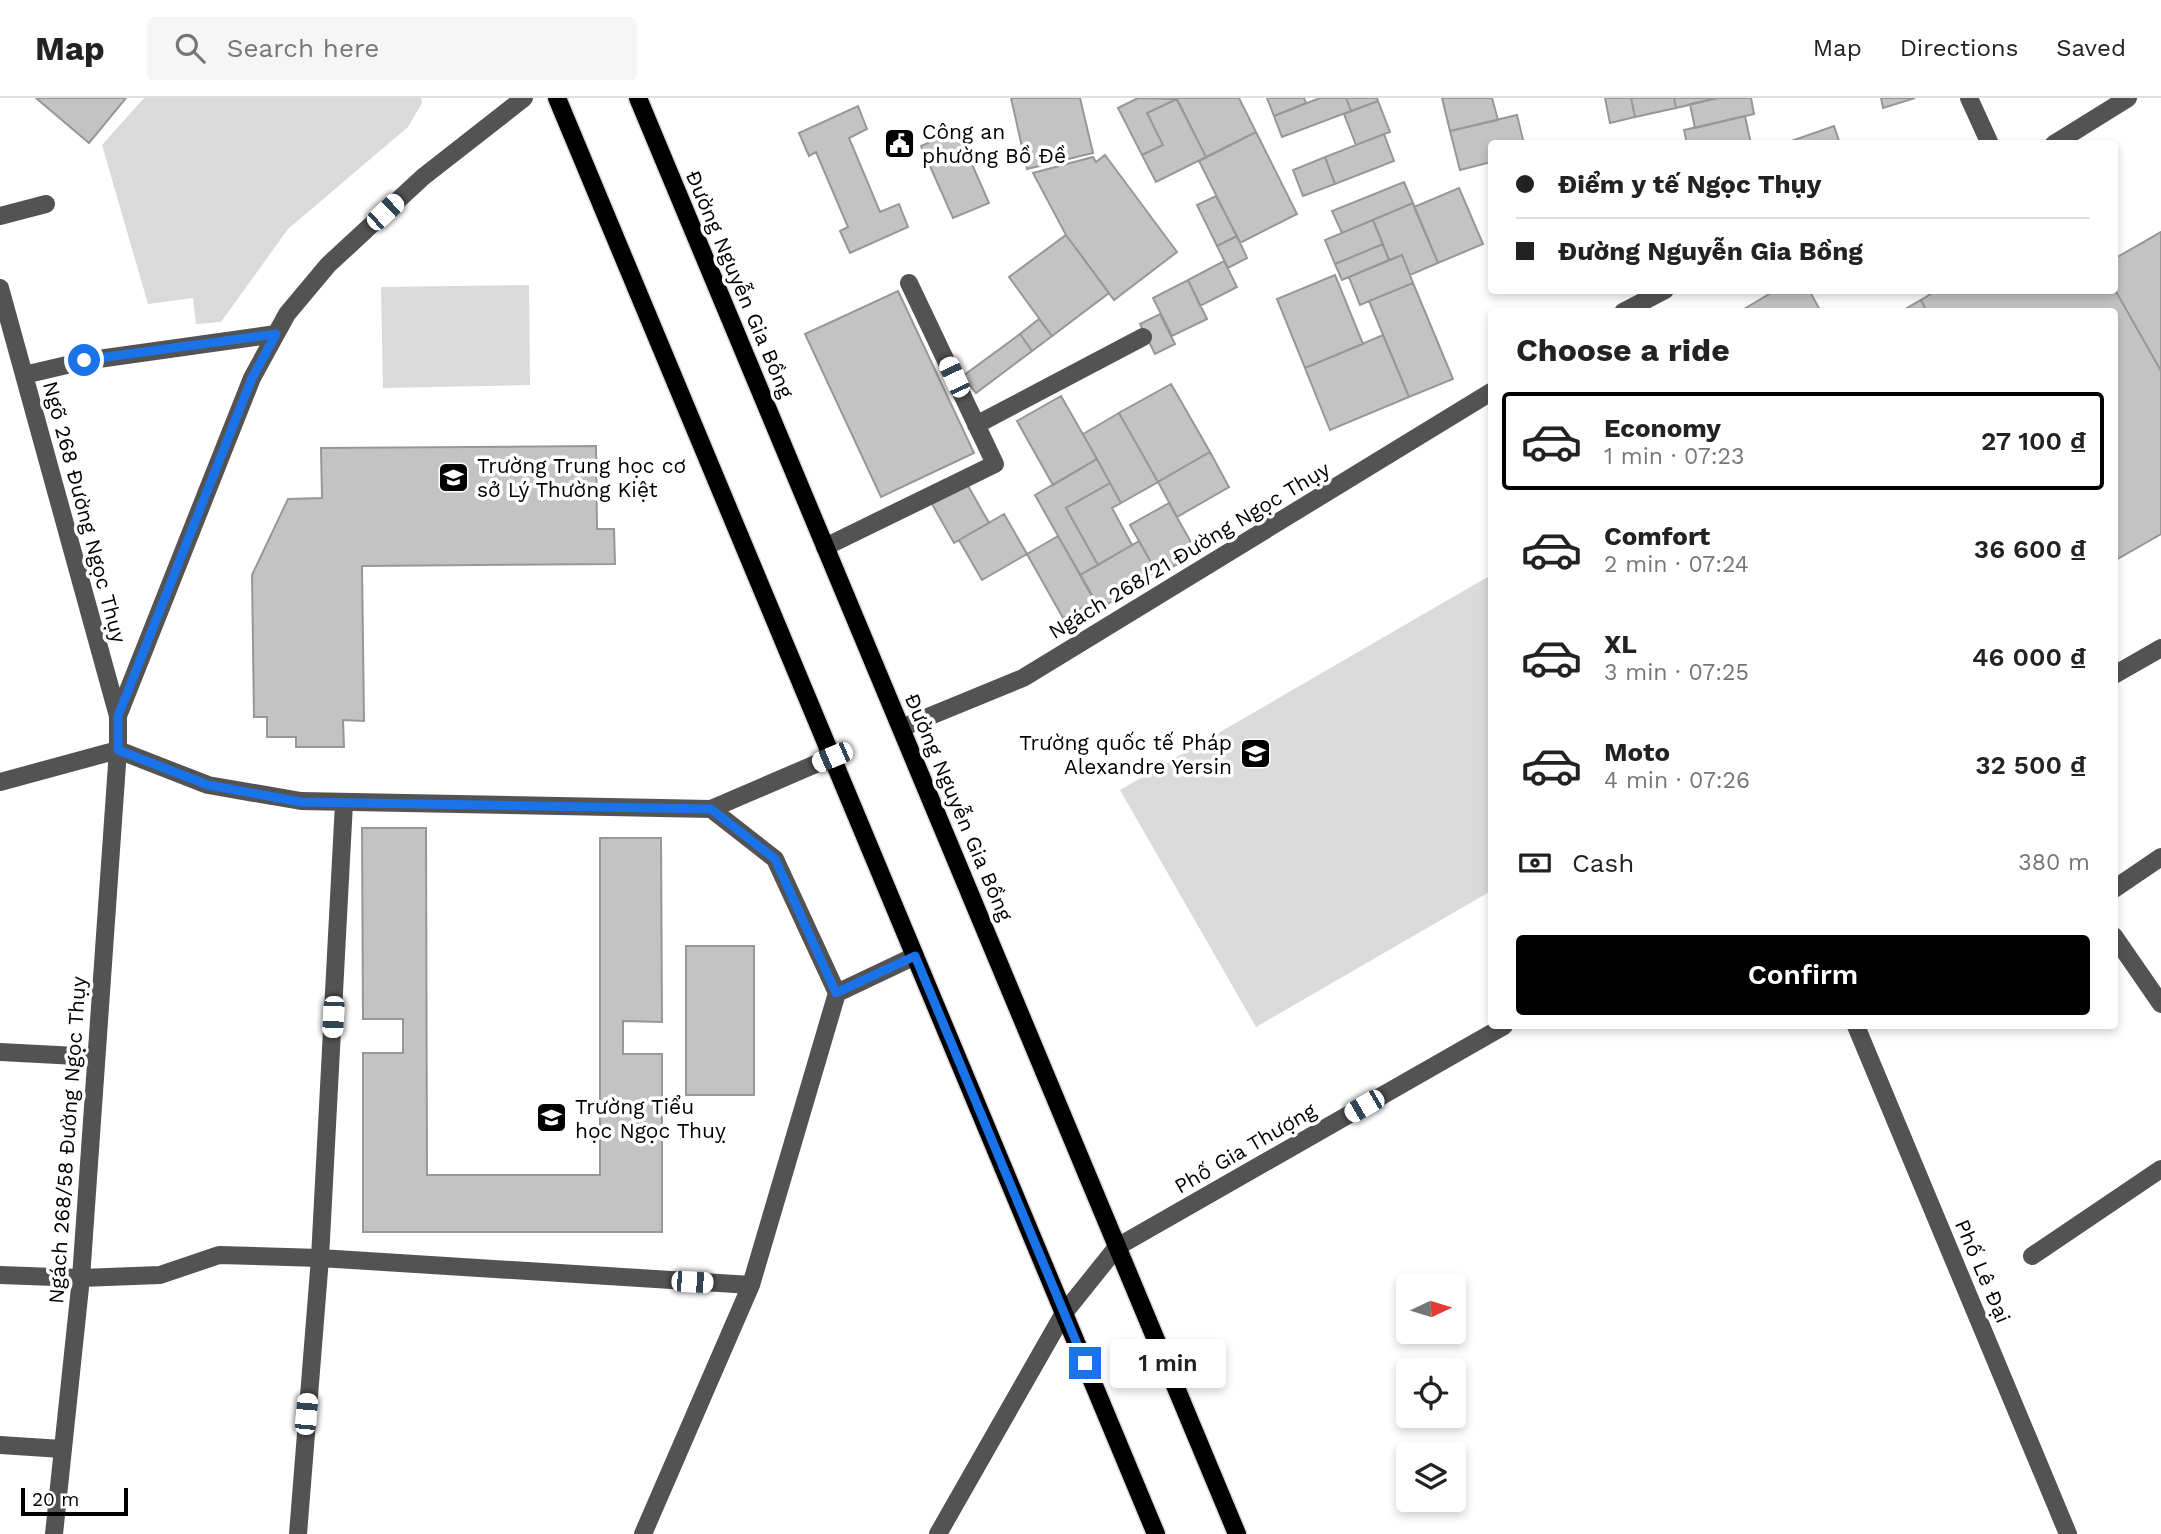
<!DOCTYPE html>
<html lang="en">
<head>
<meta charset="utf-8">
<style>
  body { margin:0; font-family:"Work Sans",sans-serif; background:#f6f6f6; color:#222; height:100vh; display:flex; flex-direction:column; font-size:26px; white-space:nowrap }
  * { box-sizing:border-box; margin:0 }
  p { font-size:23px; color:#767676 }
  .icon { flex:none; width:38px; height:38px; fill:none; stroke:currentColor; stroke-width:2; stroke-linecap:round; stroke-linejoin:round }
  .map { position:relative; flex:1; overflow:hidden }
  .details { position:absolute; left:1488px; top:210px; width:630px; height:721px; display:flex; flex-direction:column; background:#fff; border-radius:7px; box-shadow:0 4px 10px #0003 }
  .details>* { flex:none }
  .top-card { position:absolute; left:1488px; top:42px; width:630px; height:154px; border-radius:7px; box-shadow:0 4px 10px #0003; display:grid; align-content:center; height:154px; padding:0 28px; background:#fff }
  .needle { width:46px; rotate:86deg }
  .buttons { position:absolute; left:1396px; top:1176px; display:grid; gap:14px }
  .buttons a { display:grid; place-items:center; width:70px; height:70px; border-radius:7px; background:#fff; box-shadow:0 4px 10px #0003; font-size:35px }
  .scale { position:absolute; left:21px; bottom:18px; width:107px; box-sizing:border-box; padding-left:7px; border:4px solid #000; border-top:0; font-size:19px; line-height:24px; white-space:nowrap; color:#000; -webkit-text-stroke:5px #fff; paint-order:stroke }
  .end { position:absolute; width:32px; height:32px; margin:-16px; border:9px solid #1a73e8; background:#fff; box-shadow:0 0 0 4px #fff }
  .from { border-radius:50% }
  .bubble { position:absolute; height:49px; border-radius:7px; background:#fff; box-shadow:0 4px 10px #0003; font-size:23px; font-weight:600; line-height:49px; text-align:center }
  .car { position:absolute; width:21px; height:42px; margin:-21px -10px; border-radius:9px; box-shadow:0 0 5px 2px #0007; background:linear-gradient(#fff 24%,#345 0 40%,#fff 0 76%,#345 0 86%,#fff 0) }
  .top-card b { display:flex; align-items:center; gap:24px; height:66px; font-size:26px }
  .top-card b+b { border-top:2px solid #e0e0e0 }
  .top-card i { width:18px; height:18px; background:#222 }
  ul { padding:0; list-style:none }
  li { display:flex; align-items:center; gap:21px; height:98px; margin:0 14px 10px; padding:0 14px; border:4px solid transparent; border-radius:7px }
  li div { flex:1 }
  li b { display:block; font-size:26px }
  li em { font-style:normal; font-weight:600 }
  li.selected { border-color:#000 }
  li>.icon { width:63px; height:63px; stroke-width:1.5 }
  h2 { padding:0 28px; font-size:32px; line-height:84px }
  .pay { display:flex; align-items:center; gap:18px; height:77px; padding:0 28px; font-size:26px }
  .pay p { margin-inline-start:auto }
  .cta { display:flex; gap:14px; margin-top:auto; padding:14px 28px }
  .cta a { flex:1; height:80px; border-radius:7px; background:#000; color:#fff; font-size:28px; font-weight:600; line-height:80px; text-align:center }
  header { display:flex; align-items:center; gap:42px; box-sizing:border-box; height:98px; padding:0 35px; background:#fff; border-bottom:2px solid #e0e0e0 }
  header strong { font-size:33px }
  nav { display:flex; gap:38px; margin-inline-start:auto; font-size:24px }
  .search { width:490px; height:63px; background:#f6f6f6; display:flex; align-items:center; gap:18px; box-sizing:border-box; padding:0 24px; border-radius:7px; color:#767676; font-size:26px }
  .map>svg:first-child { display:block }
  .green { fill:#dadada }
  .building { fill:#c3c3c3; stroke:#979797; stroke-width:2 }
  .lines { fill:none; stroke-linecap:round; stroke-linejoin:round }
  .major-casing { stroke:#dbdbdb; stroke-width:21 }
  .minor { stroke:#535353; stroke-width:18 }
  .major { stroke:#000; stroke-width:18 }
  .route { stroke:#1a73e8; stroke-width:9 }
  .labels { text-anchor:middle; dominant-baseline:central; stroke-width:7; stroke-linejoin:round; paint-order:stroke }
  .poi-label { font-size:21px; fill:#000; stroke:#fff; text-anchor:start }
  .street-label { font-size:21px; fill:#000; stroke:#fff }
</style>
</head>
<body>
<header>
<strong>Map</strong>
<div class="search"><svg class="icon" aria-label="search" viewBox="0 0 24 24"><circle cx="10" cy="10" r="6"/><path d="M15 15l6 6"/></svg>Search here</div>
<nav><a>Map</a><a>Directions</a><a>Saved</a></nav>
</header>
<div class="map">
<svg width="2161" height="1436" viewBox="0 0 2161 1436">
  <rect width="100%" height="100%" fill="#fff"/>
  <!-- green -->
  <path class="green" d="M144,0H421L422,5L408,29L288,131L221,224L196,226L193,200L148,206L102,47Z
    M529,187L530,287L383,290L381,189Z
    M1491,477V793L1256,929L1120,692Z"/>
  <!-- building -->
  <path class="building" d="M36,0H126L89,45Z
    M1011,0H1080L1093,55L1027,71Z
    M1138,0L1177,1L1147,15L1163,47L1142,57L1118,10Z
    M1239,0L1256,34L1206,59L1176,0Z
    M1267,0H1304L1306,5L1274,18Z
    M1320,0H1346L1351,13L1282,39L1274,18Z
    M1346,0H1377L1378,3L1351,13Z
    M1442,0H1492L1498,22L1450,33Z
    M1605,0H1631L1635,19L1610,25Z
    M1631,0H1674L1676,10L1635,19Z
    M1674,0H1718L1676,10Z
    M1718,0H1751L1754,16L1695,30L1690,6Z
    M1881,0H1915L1883,10Z
    M1177,1L1206,59L1156,84L1142,57L1163,47L1147,15Z
    M1378,3L1390,34L1356,47L1344,16Z
    M858,8L867,31L849,40L880,114L899,106L908,129L850,155L840,133L848,129L816,54L809,58L799,35Z
    M1517,17L1524,46H1491V64L1460,72L1450,33Z
    M1745,18L1751,46H1687L1684,32Z
    M1834,28L1840,46H1783Z
    M957,32L989,105L953,120L921,48Z
    M1256,34L1297,116L1240,145L1199,63Z
    M1384,36L1394,63L1335,86L1325,59Z
    M1105,57L1177,154L1114,202L1066,137L1033,75L1093,59L1096,64Z
    M1325,59L1335,86L1303,98L1293,72Z
    M1404,84L1413,105L1342,135L1332,113Z
    M1459,90L1483,146L1438,165L1414,109Z
    M1216,98L1237,138L1217,148L1197,107Z
    M1413,105L1438,165L1410,177L1402,157L1389,162L1373,122Z
    M1373,122L1383,146L1335,166L1325,142Z
    M2161,134V273L2114,190V161Z
    M1066,137L1109,195L1052,238L1009,179Z
    M1237,138L1247,160L1228,170L1217,148Z
    M1383,146L1389,162L1342,182L1335,166Z
    M1402,157L1413,185L1360,207L1349,179Z
    M1224,163L1237,189L1200,208L1188,182Z
    M1335,177L1363,246L1305,270L1277,201Z
    M1188,182L1207,221L1172,238L1153,200Z
    M1413,185L1453,281L1409,299L1369,203Z
    M2114,190L2161,273V436L2114,463V214H1927L1921,202L1937,192H2114Z
    M1776,192H1809L1821,214H1739Z
    M898,193L974,355L881,399L805,236Z
    M1921,202L1927,214H1900Z
    M1160,216L1175,246L1155,256L1140,226Z
    M1039,221L1052,238L1032,253L1020,236Z
    M1020,236L1032,253L976,295L963,278Z
    M1383,237L1409,299L1330,332L1305,270Z
    M1171,286L1210,354L1158,384L1119,315Z
    M1061,298L1097,361L1053,387L1017,323Z
    M1119,315L1158,384L1121,405L1083,336Z
    M596,348L597,431H614L615,466L362,468L364,623L343,622L344,649H296V639H267V619H254L252,477L288,401L322,400L321,350Z
    M1210,354L1229,389L1177,419L1158,384Z
    M1097,361L1110,385L1066,410L1098,467L1080,477L1035,397Z
    M1110,385L1121,405L1112,410L1132,447L1098,467L1066,410Z
    M967,386L989,425L954,445L932,406Z
    M1169,405L1197,455L1158,477L1130,427Z
    M1004,416L1027,456L982,482L959,442Z
    M1058,438L1095,502L1063,520L1027,456Z
    M1139,443L1158,477L1099,511L1080,477Z
    M362,730H426L427,1077H600V740H661L662,924L623,923V956H662V1134H363V955H403V921H363Z
    M686,848H754V997H686Z"/>
  <g class="lines">
    <defs>
      <path id="major" d="M557,0L1156,1436
        M638,0L1237,1436"/>
    </defs>
    <!-- major casing -->
    <use href="#major" class="major-casing"/>
    <!-- minor -->
    <path class="minor" d="M1969,0L1990,46
      M2054,46L2128,0
      M0,118L46,106
      M0,190L118,618V652L81,1180L54,1436
      M1623,214L1665,192
      M24,277L84,263L276,236
      M976,327L1143,239
      M825,449L995,366L909,185
      M2114,577L2161,550
      M118,618L252,280L287,216L328,167L423,79L524,0
      M901,630L1023,580L1491,294
      M0,684L118,652L208,687L301,703L711,711L832,659
      M711,711L775,761L837,895
      M2114,791L2161,759
      M2114,838L2161,906
      M1856,928L2068,1436
      M0,954L96,959
      M2032,1158L2161,1071
      M0,1177L81,1180L160,1177L219,1157L320,1160L751,1187
      M0,1347L62,1351
      M298,1436L320,1160L344,705
      M643,1436L751,1187L837,895L915,858
      M938,1436L1064,1215L1117,1149L1504,928"/>
    <!-- major -->
    <use href="#major" class="major"/>
  </g>
  <g class="lines">
    <!-- route -->
    <path class="route" d="M84,262L276,236L252,280L118,618V652L208,687L301,704L711,711L775,761L836,895L915,858L1085,1265"/>
  </g>
  <!-- icons -->
  <defs>
    <symbol id="civic-square" viewBox="-11 -11 22 22"><rect x="-9" y="-9" width="18" height="18" rx="4" fill="#000" stroke="#fff"/><path d="M-.6-6.5H3V-4.5H.6V-3L4-1V1h2V6H-6V1h2V-1L-.6-3ZM-1.2 2.5V6h2.4V2.5Z" fill="#fff"/></symbol>
    <symbol id="school-square" viewBox="-11 -11 22 22"><rect x="-9" y="-9" width="18" height="18" rx="4" fill="#000" stroke="#fff"/><path d="M0-5L7-2L0 1L-7-2ZM-4 1L0 2.5L4 1V4Q0 6-4 4Z" fill="#fff"/></symbol>
  </defs>
  <g fill-rule="evenodd">
    <use href="#civic-square" x="882" y="28" width="35" height="35"/>
    <use href="#school-square" x="436" y="362" width="35" height="35"/>
    <use href="#school-square" x="1238" y="638" width="35" height="35"/>
    <use href="#school-square" x="534" y="1002" width="35" height="35"/>
  </g>
  <g class="labels">
    <!-- poi labels -->
    <g class="poi-label">
      <text x="922" y="33">Công an<tspan x="922" dy="24">phường Bồ Đề</tspan></text>
      <text x="477" y="367">Trường Trung học cơ<tspan x="477" dy="24">sở Lý Thường Kiệt</tspan></text>
      <text x="1232" y="644" text-anchor="end">Trường quốc tế Pháp<tspan x="1232" dy="24">Alexandre Yersin</tspan></text>
      <text x="575" y="1008">Trường Tiểu<tspan x="575" dy="24">học Ngọc Thuỵ</tspan></text>
    </g>
    <!-- street labels -->
    <g class="street-label">
      <text transform="translate(740 186) rotate(67)">Đường Nguyễn Gia Bồng</text>
      <text transform="translate(85 414) rotate(75)">Ngõ 268 Đường Ngọc Thụy</text>
      <text transform="translate(1189 452) rotate(-31)">Ngách 268/21 Đường Ngọc Thụy</text>
      <text transform="translate(959 709) rotate(67)">Đường Nguyễn Gia Bồng</text>
      <text transform="translate(67 1042) rotate(-86)">Ngách 268/58 Đường Ngọc Thụy</text>
      <text transform="translate(1245 1050) rotate(-30)">Phố Gia Thượng</text>
      <text transform="translate(1983 1173) rotate(67)">Phố Lê Đại</text>
    </g>
  </g>
</svg>
<div class="buttons">
<a><svg class="needle" viewBox="-14 -14 28 28"><path d="M0-13l5 13h-10z" fill="#e53935"/><path d="M0 13l5-13h-10z" fill="#767676"/></svg></a>
<a><svg class="icon" aria-label="locate" viewBox="0 0 24 24"><circle cx="12" cy="12" r="6"/><path d="M12 2v4M12 18v4M2 12h4M18 12h4"/></svg></a>
<a><svg class="icon" aria-label="layers" viewBox="0 0 24 24"><path d="M12 4l9 5-9 5-9-5zM3 14l9 5 9-5"/></svg></a>
</div>
<div class="scale">20 m</div>
<i class="end from" style="left:84px;top:262px"></i>
<i class="end" style="left:1085px;top:1265px"></i>
<div class="bubble" style="left:1110px;top:1241px;width:116px">1 min</div>
<i class="car" style="left:385px;top:114px;rotate:47deg"></i>
<i class="car" style="left:954px;top:279px;rotate:335deg"></i>
<i class="car" style="left:832px;top:659px;rotate:247deg"></i>
<i class="car" style="left:333px;top:919px;rotate:183deg"></i>
<i class="car" style="left:1364px;top:1008px;rotate:240deg"></i>
<i class="car" style="left:692px;top:1184px;rotate:93deg"></i>
<i class="car" style="left:306px;top:1316px;rotate:5deg"></i>
<div class="top-card">
<b><i class="from"></i>Điểm y tế Ngọc Thụy</b>
<b><i></i>Đường Nguyễn Gia Bồng</b>
</div>
<section class="details">
<h2>Choose a ride</h2>
<ul>
<li class="selected"><svg class="icon" aria-label="car" viewBox="0 0 24 24"><path d="M5 17H2v-5l4-1 3-4h7l3 4 3 1v5h-3M9 17h6M6 11h13"/><circle cx="7" cy="17" r="2"/><circle cx="17" cy="17" r="2"/></svg><div><b>Economy</b><p>1 min · 07:23</p></div><em>27 100 ₫</em></li>
<li><svg class="icon" aria-label="car" viewBox="0 0 24 24"><path d="M5 17H2v-5l4-1 3-4h7l3 4 3 1v5h-3M9 17h6M6 11h13"/><circle cx="7" cy="17" r="2"/><circle cx="17" cy="17" r="2"/></svg><div><b>Comfort</b><p>2 min · 07:24</p></div><em>36 600 ₫</em></li>
<li><svg class="icon" aria-label="car" viewBox="0 0 24 24"><path d="M5 17H2v-5l4-1 3-4h7l3 4 3 1v5h-3M9 17h6M6 11h13"/><circle cx="7" cy="17" r="2"/><circle cx="17" cy="17" r="2"/></svg><div><b>XL</b><p>3 min · 07:25</p></div><em>46 000 ₫</em></li>
<li><svg class="icon" aria-label="car" viewBox="0 0 24 24"><path d="M5 17H2v-5l4-1 3-4h7l3 4 3 1v5h-3M9 17h6M6 11h13"/><circle cx="7" cy="17" r="2"/><circle cx="17" cy="17" r="2"/></svg><div><b>Moto</b><p>4 min · 07:26</p></div><em>32 500 ₫</em></li>
</ul>
<div class="pay"><svg class="icon" aria-label="cash" viewBox="0 0 24 24"><path d="M3 7h18v10H3z"/><circle cx="12" cy="12" r="2"/></svg>Cash<p>380 m</p></div>
<div class="cta"><a>Confirm</a></div>
</section>
</div>
</body>
</html>
